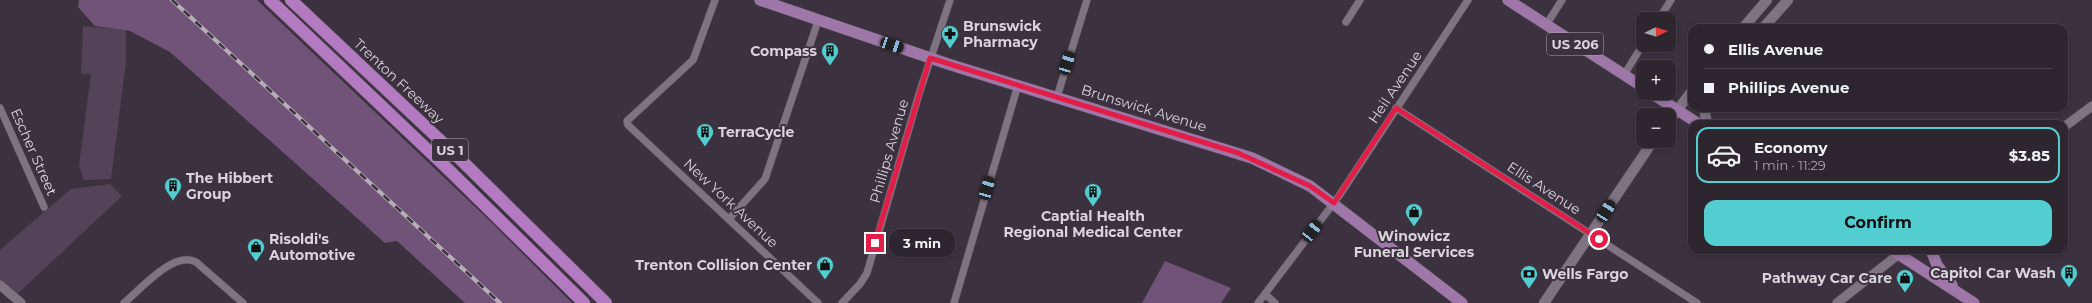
<!DOCTYPE html>
<html lang="en">
<head>
<meta charset="utf-8">
<style>
  body { margin:0; font-family:Montserrat,sans-serif; background:#352e37; color:#f1f3f6; height:100vh; display:flex; flex-direction:column; font-size:15px; white-space:nowrap }
  * { box-sizing:border-box; margin:0 }
  p { font-size:13px; color:#a7a5aa }
  .icon { flex:none; width:22px; height:22px; fill:none; stroke:currentColor; stroke-width:2; stroke-linecap:round; stroke-linejoin:round }
  .map { position:relative; flex:1; overflow:hidden }
  .panel { position:absolute; left:1688px; top:120px; width:380px; height:134px; display:flex; flex-direction:column; background:#2d262f; border-radius:12px; box-shadow:0 2px 6px #0003,0 0 0 1px #48434b }
  .panel>* { flex:none }
  .banner { position:absolute; left:1688px; top:24px; width:380px; height:88px; border-radius:12px; box-shadow:0 2px 6px #0003,0 0 0 1px #48434b; display:grid; align-content:center; height:88px; padding:0 16px; background:#2d262f }
  .needle { width:26px; rotate:85deg }
  .tools { position:absolute; left:1636px; top:12px; display:grid; gap:8px }
  .tools a { display:grid; place-items:center; width:40px; height:40px; border-radius:8px; background:#2d262f; box-shadow:0 2px 6px #0003,0 0 0 1px #48434b; font-size:20px }
  .end { position:absolute; width:18px; height:18px; margin:-9px; border:5px solid #e11d48; background:#fff; box-shadow:0 0 0 2px #fff }
  .from { border-radius:50% }
  .bubble { position:absolute; height:28px; border-radius:12px; background:#2d262f; box-shadow:0 2px 6px #0003,0 0 0 1px #48434b; font-size:13px; font-weight:700; line-height:28px; text-align:center }
  .car { position:absolute; width:12px; height:24px; margin:-12px -6px; border-radius:5px; box-shadow:0 0 3px 1px #0007; background:linear-gradient(#222 24%,#8ab4d8 0 40%,#222 0 76%,#8ab4d8 0 86%,#222 0) }
  .banner b { display:flex; align-items:center; gap:14px; height:38px; font-size:15px }
  .banner b+b { border-top:1px solid #48434b }
  .banner i { width:10px; height:10px; background:#f1f3f6 }
  ul { padding:7px 0 0; list-style:none }
  li { display:flex; align-items:center; gap:12px; height:56px; margin:0 8px 6px; padding:0 8px; border:2px solid #48434b; border-radius:12px }
  li div { flex:1 }
  li b { display:block; font-size:15px }
  li em { font-style:normal; font-weight:700 }
  li.on { border-color:#52cdd0 }
  li>.icon { width:36px; height:36px; stroke-width:1.5 }
  .cta { display:flex; gap:8px; margin-top:auto; padding:8px 16px }
  .cta a { flex:1; height:46px; border-radius:12px; background:#52cdd0; color:#111; font-size:16px; font-weight:700; line-height:46px; text-align:center }
  .map>svg:first-child { display:block }
  .green { fill:#544259 }
  .forest { fill:#715279 }
  .lines { fill:none; stroke-linecap:round; stroke-linejoin:round }
  .minor-casing { stroke:#5a515c; stroke-width:8 }
  .tertiary-casing { stroke:#5a515c; stroke-width:10 }
  .secondary-casing { stroke:#5a515c; stroke-width:11 }
  .primary-casing { stroke:#5a515c; stroke-width:12 }
  .motorway-casing { stroke:#5a515c; stroke-width:13 }
  .minor { stroke:#7f7382; stroke-width:7 }
  .tertiary { stroke:#7f7382; stroke-width:9 }
  .secondary { stroke:#7f7382; stroke-width:10 }
  .primary { stroke:#9e77a8; stroke-width:11 }
  .motorway { stroke:#b37ac1; stroke-width:12 }
  .rail-casing { stroke:#b5aeb7; stroke-width:4 }
  .rail { stroke:#3c323f; stroke-width:2.5; stroke-dasharray:8; stroke-linecap:butt }
  .route { stroke:#e11d48; stroke-width:5 }
  .labels { text-anchor:middle; dominant-baseline:central; stroke-width:4; stroke-linejoin:round; paint-order:stroke }
  .shield { fill:#3c323f; stroke:#aaa3ac; stroke-width:1 }
  .shield-label { font-size:13px; font-weight:bold; fill:#d9d3db }
  .poi-label { font-size:14px; font-weight:bold; fill:#d9d3db; stroke:#3c323f; text-anchor:start }
  .street-label { font-size:14px; fill:#d9d3db; stroke:#3c323f }
</style>
</head>
<body>
<div class="map">
<svg width="2092" height="303" viewBox="0 0 2092 303">
  <rect width="100%" height="100%" fill="#3c323f"/>
  <!-- green -->
  <path class="green" d="M83,26L126,30V62L111,179L84,180L79,166L91,74H81Z
    M110,184L122,196L14,297L0,285V250L71,189Z"/>
  <!-- forest -->
  <path class="forest" d="M79,0H257L489,220L572,303H465L397,241L385,243L170,52L130,31L95,26L78,7Z
    M1165,261L1231,288L1221,303H1142Z"/>
  <g class="lines">
    <defs>
      <path id="minor" d="M715,0L693,60L627,121L628,125L818,303
        M1659,19L1671,0
        M1346,22L1360,0
        M1546,25L1562,0
        M1624,75L1643,44
        M1057,97L1087,0
        M0,108L44,207
        M1396,108L1697,303
        M729,219L765,179L818,21
        M1265,294L1275,303
        M124,303C141,289 174,250 196,262L243,303
        M842,303L860,284L867,273L919,94L950,0
        M954,303L1018,85
        M1258,303L1339,196L1468,0"/>
      <path id="tertiary" d="M2064,127L2092,106
        M0,285L21,303
        M1837,303L1904,250"/>
      <path id="secondary" d="M1743,28L1767,0
        M1763,28L1788,0
        M1704,108L1707,124
        M1669,121L1692,91
        M1544,303L1653,141"/>
      <path id="primary" d="M760,0L948,64L1252,158L1310,186L1462,303
        M1508,0L1643,87
        M1651,93L1699,124
        M1892,250L1974,303
        M1931,250L1937,265L1952,285"/>
      <path id="motorway" d="M270,0L451,172L584,303
        M291,0L458,157L606,303"/>
    </defs>
    <!-- minor casing -->
    <use href="#minor" class="minor-casing"/>
    <!-- tertiary casing -->
    <use href="#tertiary" class="tertiary-casing"/>
    <!-- secondary casing -->
    <use href="#secondary" class="secondary-casing"/>
    <!-- primary casing -->
    <use href="#primary" class="primary-casing"/>
    <!-- motorway casing -->
    <use href="#motorway" class="motorway-casing"/>
    <!-- minor -->
    <use href="#minor" class="minor"/>
    <!-- tertiary -->
    <use href="#tertiary" class="tertiary"/>
    <!-- secondary -->
    <use href="#secondary" class="secondary"/>
    <!-- primary -->
    <use href="#primary" class="primary"/>
    <!-- motorway -->
    <use href="#motorway" class="motorway"/>
    <defs>
      <path id="rail" d="M172,0L500,303"/>
    </defs>
    <!-- rail casing -->
    <use href="#rail" class="rail-casing"/>
    <!-- rail -->
    <use href="#rail" class="rail"/>
  </g>
  <g class="lines">
    <!-- route -->
    <path class="route" d="M875,243L930,58L1238,153L1310,186L1334,203L1396,108L1599,239"/>
  </g>
  <!-- icons -->
  <defs>
    <symbol id="pharmacy-pin" viewBox="-11 -11 22 30"><path d="M0 17L-7.5 6A9.5 9.5 0 1 1 7.5 6Z" fill="#52cdd0" stroke="#3c323f"/><path d="M-2-6h4v4h4v4h-4v4h-4v-4h-4v-4h4Z" fill="#111"/></symbol>
    <symbol id="building-pin" viewBox="-11 -11 22 30"><path d="M0 17L-7.5 6A9.5 9.5 0 1 1 7.5 6Z" fill="#52cdd0" stroke="#3c323f"/><path d="M-4-6H4V6H1V3H-1V6H-4ZM-2.5-4.3h1.7v1.8h-1.7ZM.8-4.3h1.7v1.8H.8ZM-2.5-1h1.7V.8h-1.7ZM.8-1h1.7V.8H.8Z" fill="#111"/></symbol>
    <symbol id="shop-pin" viewBox="-11 -11 22 30"><path d="M0 17L-7.5 6A9.5 9.5 0 1 1 7.5 6Z" fill="#52cdd0" stroke="#3c323f"/><path d="M-5-2.5h2.3a2.7 3.5 0 0 1 5.4 0H5L5.5 6h-11ZM-1.5-2.5h3a1.5 2.3 0 0 0-3 0Z" fill="#111"/></symbol>
    <symbol id="bank-pin" viewBox="-11 -11 22 30"><path d="M0 17L-7.5 6A9.5 9.5 0 1 1 7.5 6Z" fill="#52cdd0" stroke="#3c323f"/><path d="M-6-4H6V4H-6ZM0-2.3a2.3 2.3 0 1 0 0 4.6a2.3 2.3 0 1 0 0-4.6Z" fill="#111"/></symbol>
  </defs>
  <g fill-rule="evenodd">
    <use href="#pharmacy-pin" x="940" y="24" width="20" height="27"/>
    <use href="#building-pin" x="820" y="41" width="20" height="27"/>
    <use href="#building-pin" x="695" y="122" width="20" height="27"/>
    <use href="#building-pin" x="163" y="176" width="20" height="27"/>
    <use href="#building-pin" x="1083" y="182" width="20" height="27"/>
    <use href="#shop-pin" x="1404" y="202" width="20" height="27"/>
    <use href="#shop-pin" x="246" y="237" width="20" height="27"/>
    <use href="#shop-pin" x="815" y="255" width="20" height="27"/>
    <use href="#building-pin" x="2059" y="263" width="20" height="27"/>
    <use href="#bank-pin" x="1519" y="264" width="20" height="27"/>
    <use href="#shop-pin" x="1895" y="268" width="20" height="27"/>
  </g>
  <g class="labels">
    <!-- shield labels -->
    <g class="shield">
      <rect x="1547" y="33" width="56" height="22" rx="3"/>
      <rect x="432" y="139" width="36" height="22" rx="3"/>
    </g>
    <g class="shield-label">
      <text x="1575" y="44">US 206</text>
      <text x="450" y="150">US 1</text>
    </g>
    <!-- poi labels -->
    <g class="poi-label">
      <text x="963" y="26">Brunswick<tspan x="963" dy="16">Pharmacy</tspan></text>
      <text x="817" y="51" text-anchor="end">Compass</text>
      <text x="718" y="132">TerraCycle</text>
      <text x="186" y="178">The Hibbert<tspan x="186" dy="16">Group</tspan></text>
      <text x="1093" y="216" text-anchor="middle">Captial Health<tspan x="1093" dy="16">Regional Medical Center</tspan></text>
      <text x="1414" y="236" text-anchor="middle">Winowicz<tspan x="1414" dy="16">Funeral Services</tspan></text>
      <text x="269" y="239">Risoldi's<tspan x="269" dy="16">Automotive</tspan></text>
      <text x="812" y="265" text-anchor="end">Trenton Collision Center</text>
      <text x="2056" y="273" text-anchor="end">Capitol Car Wash</text>
      <text x="1542" y="274">Wells Fargo</text>
      <text x="1892" y="278" text-anchor="end">Pathway Car Care</text>
    </g>
    <!-- street labels -->
    <g class="street-label">
      <text transform="translate(399 81) rotate(43)">Trenton Freeway</text>
      <text transform="translate(1395 87) rotate(-56)">Heil Avenue</text>
      <text transform="translate(1144 108) rotate(17)">Brunswick Avenue</text>
      <text transform="translate(889 151) rotate(-74)">Phillips Avenue</text>
      <text transform="translate(34 152) rotate(66)">Escher Street</text>
      <text transform="translate(1544 188) rotate(33)">Ellis Avenue</text>
      <text transform="translate(731 203) rotate(43)">New York Avenue</text>
    </g>
  </g>
</svg>
<div class="tools">
<a><svg class="needle" viewBox="-14 -14 28 28"><path d="M0-13l5 13h-10z" fill="#e53935"/><path d="M0 13l5-13h-10z" fill="#a7a5aa"/></svg></a>
<a>+</a>
<a>−</a>
</div>
<i class="end from" style="left:1599px;top:239px"></i>
<i class="end" style="left:875px;top:243px"></i>
<div class="bubble" style="left:889px;top:229px;width:66px">3 min</div>
<i class="car" style="left:892px;top:45px;rotate:108deg"></i>
<i class="car" style="left:1067px;top:63px;rotate:17deg"></i>
<i class="car" style="left:987px;top:188px;rotate:16deg"></i>
<i class="car" style="left:1606px;top:211px;rotate:33deg"></i>
<i class="car" style="left:1312px;top:231px;rotate:38deg"></i>
<div class="banner">
<b><i class="from"></i>Ellis Avenue</b>
<b><i></i>Phillips Avenue</b>
</div>
<section class="panel">
<ul>
<li class="on"><svg class="icon" aria-label="car" viewBox="0 0 24 24"><path d="M5 17H2v-5l4-1 3-4h7l3 4 3 1v5h-3M9 17h6M6 11h13"/><circle cx="7" cy="17" r="2"/><circle cx="17" cy="17" r="2"/></svg><div><b>Economy</b><p>1 min · 11:29</p></div><em>$3.85</em></li>
</ul>
<div class="cta"><a>Confirm</a></div>
</section>
</div>
</body>
</html>
